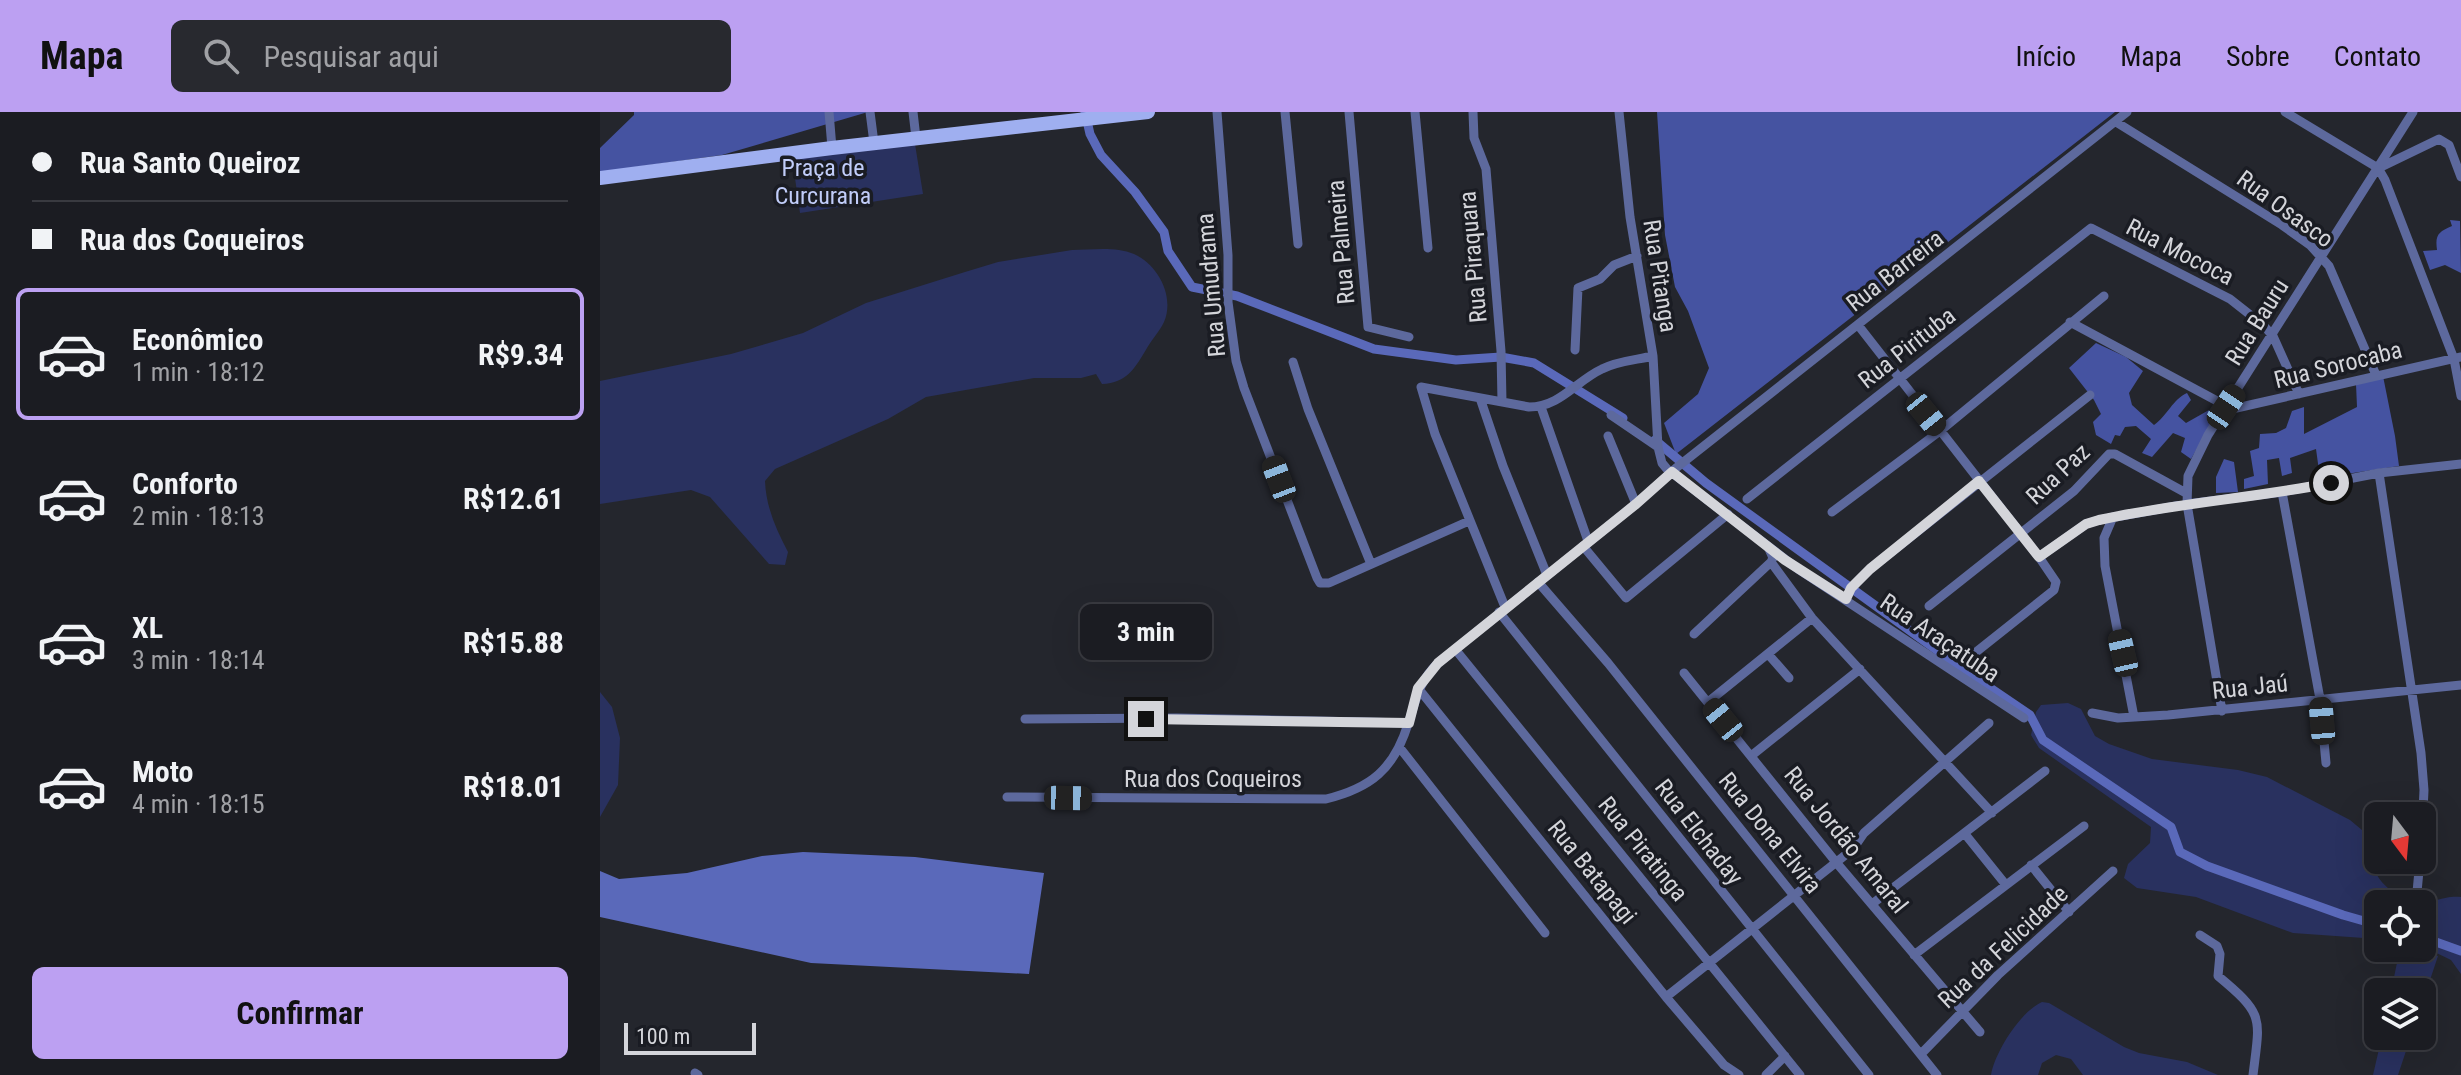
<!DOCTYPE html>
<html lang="pt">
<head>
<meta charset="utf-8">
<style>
  body { margin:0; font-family:"Roboto Condensed",sans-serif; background:#28292f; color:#f1f3f6; height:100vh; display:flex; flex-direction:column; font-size:30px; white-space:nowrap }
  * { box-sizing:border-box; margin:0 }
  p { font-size:26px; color:#a0a1a5 }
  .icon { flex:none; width:44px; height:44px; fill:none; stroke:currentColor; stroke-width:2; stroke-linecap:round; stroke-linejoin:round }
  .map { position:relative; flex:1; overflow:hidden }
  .details { display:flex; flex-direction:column; background:#1b1c22; width:600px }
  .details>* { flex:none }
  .top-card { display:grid; align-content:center; height:176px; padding:0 32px; background:#1b1c22 }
  .needle { width:52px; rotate:164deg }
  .buttons { position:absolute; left:1764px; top:690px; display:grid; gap:16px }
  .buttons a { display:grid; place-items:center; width:72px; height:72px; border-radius:12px; background:#1b1c22; box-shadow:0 8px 32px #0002,0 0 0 2px #393a40; font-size:40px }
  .scale { position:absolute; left:24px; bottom:20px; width:132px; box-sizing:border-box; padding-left:8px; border:4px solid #d4d5da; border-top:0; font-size:22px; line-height:28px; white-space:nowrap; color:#d4d5da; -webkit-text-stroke:6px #1a1c23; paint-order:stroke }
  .end { position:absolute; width:36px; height:36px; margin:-18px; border:10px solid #d4d5da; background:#111; box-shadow:0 0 0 4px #111 }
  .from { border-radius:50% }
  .bubble { position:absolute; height:56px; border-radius:12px; background:#1b1c22; box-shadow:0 8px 32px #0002,0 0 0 2px #393a40; font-size:26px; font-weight:700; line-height:56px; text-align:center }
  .car { position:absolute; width:24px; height:48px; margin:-24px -12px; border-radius:10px; box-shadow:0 0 6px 2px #0007; background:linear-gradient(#222 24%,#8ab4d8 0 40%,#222 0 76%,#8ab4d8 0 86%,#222 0) }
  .top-card b { display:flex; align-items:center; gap:28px; height:76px; font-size:30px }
  .top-card b+b { border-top:2px solid #393a40 }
  .top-card i { width:20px; height:20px; background:#f1f3f6 }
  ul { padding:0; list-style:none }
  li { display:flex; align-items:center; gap:24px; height:132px; margin:0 16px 12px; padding:0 16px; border:4px solid transparent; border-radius:12px }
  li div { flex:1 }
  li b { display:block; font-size:30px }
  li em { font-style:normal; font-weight:700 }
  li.active { border-color:#bca0f2 }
  li>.icon { width:72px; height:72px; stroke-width:1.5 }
  .cta { display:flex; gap:16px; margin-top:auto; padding:16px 32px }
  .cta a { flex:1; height:92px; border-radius:12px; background:#bca0f2; color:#111; font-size:32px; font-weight:700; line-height:92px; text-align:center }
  header { display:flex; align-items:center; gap:48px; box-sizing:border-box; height:112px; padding:0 40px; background:#bca0f2; color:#111 }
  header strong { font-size:38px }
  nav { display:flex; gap:44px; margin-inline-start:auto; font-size:28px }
  .search { width:560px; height:72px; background:#28292f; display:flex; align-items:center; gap:20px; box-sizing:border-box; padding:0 28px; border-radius:12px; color:#a0a1a5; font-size:30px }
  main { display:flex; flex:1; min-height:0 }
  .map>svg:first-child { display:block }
  .green { fill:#29315f }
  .forest { fill:#4553a1 }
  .water { fill:#5a69ba }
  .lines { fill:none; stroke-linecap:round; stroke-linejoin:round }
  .canal { stroke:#5a69ba; stroke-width:9 }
  .street { stroke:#5d699d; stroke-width:9 }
  .primary { stroke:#9faff0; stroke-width:14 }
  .route { stroke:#d4d5da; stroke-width:10 }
  .labels { text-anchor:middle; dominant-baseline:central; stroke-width:7; stroke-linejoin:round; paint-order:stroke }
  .park-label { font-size:24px; fill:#c1cdf9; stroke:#1a1c23 }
  .street-label { font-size:24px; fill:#d4d5da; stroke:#1a1c23 }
</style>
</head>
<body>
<header>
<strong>Mapa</strong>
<div class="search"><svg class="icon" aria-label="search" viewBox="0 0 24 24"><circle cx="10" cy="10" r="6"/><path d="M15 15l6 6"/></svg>Pesquisar aqui</div>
<nav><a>Início</a><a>Mapa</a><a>Sobre</a><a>Contato</a></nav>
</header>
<main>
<section class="details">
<div class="top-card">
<b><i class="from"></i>Rua Santo Queiroz</b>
<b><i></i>Rua dos Coqueiros</b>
</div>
<ul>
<li class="active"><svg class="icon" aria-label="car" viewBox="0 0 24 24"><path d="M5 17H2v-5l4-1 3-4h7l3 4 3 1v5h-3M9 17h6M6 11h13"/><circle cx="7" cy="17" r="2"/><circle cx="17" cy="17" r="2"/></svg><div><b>Econômico</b><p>1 min · 18:12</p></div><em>R$9.34</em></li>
<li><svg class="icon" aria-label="car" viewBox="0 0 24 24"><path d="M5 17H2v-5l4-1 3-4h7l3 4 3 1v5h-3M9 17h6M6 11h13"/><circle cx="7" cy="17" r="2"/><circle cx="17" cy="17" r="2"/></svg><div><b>Conforto</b><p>2 min · 18:13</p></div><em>R$12.61</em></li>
<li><svg class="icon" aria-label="car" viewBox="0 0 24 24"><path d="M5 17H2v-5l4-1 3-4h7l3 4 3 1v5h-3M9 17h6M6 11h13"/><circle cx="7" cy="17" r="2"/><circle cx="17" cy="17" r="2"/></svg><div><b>XL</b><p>3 min · 18:14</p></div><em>R$15.88</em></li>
<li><svg class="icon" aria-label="car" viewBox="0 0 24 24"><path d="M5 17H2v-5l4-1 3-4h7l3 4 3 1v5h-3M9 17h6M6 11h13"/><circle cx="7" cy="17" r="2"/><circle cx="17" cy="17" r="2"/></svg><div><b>Moto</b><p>4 min · 18:15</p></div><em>R$18.01</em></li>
</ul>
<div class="cta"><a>Confirmar</a></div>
</section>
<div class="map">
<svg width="1861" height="963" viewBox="0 0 1861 963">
  <rect width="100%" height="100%" fill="#24262d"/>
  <!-- green -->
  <path class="green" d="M315,32L323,82L200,101L192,45Z
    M472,138C491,138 515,134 534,142C558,153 575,184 564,210C560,219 552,227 547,236C535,256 527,271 502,272L496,262L481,266H434L326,285L288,307L175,357L165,369C166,395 176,417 188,440L185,453L169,452L110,385L91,378L0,392V269L131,242L203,221L266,191L365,160L398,150Z
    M0,580L12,595L20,626L18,673L0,705Z
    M1468,591L1481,597L1495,624L1509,632L1552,647L1638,658L1667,665L1750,708L1774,728L1778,742L1773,756C1785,781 1808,793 1836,788C1846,786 1851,784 1861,785V862L1851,848L1822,834V792H1778V827L1693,821L1596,785L1537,776L1524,766L1528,752L1550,731L1551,715L1439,636L1431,623L1436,600L1441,593Z
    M1800,836H1811L1838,844L1822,892V880H1791Z
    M1442,890L1449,891L1524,935L1539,941L1587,950L1618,963H1483L1471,947L1456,943L1442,951L1438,963H1391C1395,940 1420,900 1442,890Z
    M1782,924H1811L1798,963H1773Z"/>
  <!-- forest -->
  <path class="forest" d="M34,0H268L122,43L0,60V36L34,3Z
    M1057,0H1515L1076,342L1064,311L1098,282L1109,256L1088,199L1075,175L1065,123Z
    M1850,108L1860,109L1861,161L1845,153L1830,158L1823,139L1837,138C1835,123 1838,120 1852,114Z
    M1496,231L1526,245L1543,259L1529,281L1532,293L1554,313C1567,304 1573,287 1587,281L1591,288L1578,304L1586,311L1609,298L1617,302L1591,347L1581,340L1585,326L1573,321L1552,345L1542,341L1551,327L1536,314L1525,315L1520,324L1515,323L1511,332L1496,323L1493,310L1501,302L1494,288L1469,256Z
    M1783,264L1795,324L1799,354L1720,366L1716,337L1690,346L1692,361L1682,364L1679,346L1667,348L1668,372L1644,377V367L1654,364L1650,339L1659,336L1660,322L1676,321L1686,316L1692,299L1704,295V322L1757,295L1756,272Z
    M1624,347L1634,350L1638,380L1616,381V365Z"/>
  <!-- water -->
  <path class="water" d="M203,740L315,745L444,761L429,862L211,851L0,805V759L19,767L87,761L162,744Z"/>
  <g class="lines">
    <!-- canal -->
    <path class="canal" d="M485,0L490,22L501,43L535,80L564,120L568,139L592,175L637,184L774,237L856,248L901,245L934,251L1023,306
      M1055,328L1106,371L1374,565L1430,603L1443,628L1571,715L1580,740L1607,754L1743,803L1778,813
      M1822,825L1861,839"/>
    <!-- street -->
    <path class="street" d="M229,0L232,36
      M270,0L274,31
      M313,0L316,26
      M617,0L628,143V190L636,249L644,276L717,466L720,471H729L869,409
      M685,0L698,132
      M749,0L768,215L809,225
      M815,0L828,136
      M873,0L874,26L886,57L901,239L902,290
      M1019,0L1030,105L1053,244L1058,335
      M1685,0L1778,56L1785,68L1854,247L1861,284
      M1516,10L1682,113L1710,133L1729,154L1776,263
      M1781,55L1839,27L1849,33L1861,65
      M1470,210L1632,297L1861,245
      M1258,213L1439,445L1456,470L1454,478L1366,548
      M975,238L978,176L1000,167L1014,153L1037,144
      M693,250L708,297L771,452
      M880,286L903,354L947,463
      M941,295L988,429
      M1011,303L1058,335L1062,351L1067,357L1198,457L1424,606
      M1008,324L1036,392
      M1779,361L1821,641L1824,678L1822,721
      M1682,380L1720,587L1726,651
      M1147,387L1491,116L1630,187L1663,213L1673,224L1699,282
      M1232,400L1340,319L1504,184
      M1513,405L1504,426L1505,454L1534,605
      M983,434L1026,486L1128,402
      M1169,437L1173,446L1171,450L1212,506L1392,701
      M1439,445L1486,412L1499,408L1587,392L1682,380L1779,361L1861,352
      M938,470L1008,551L1337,963
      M1246,487L1251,476L1270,457L1490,283
      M1329,494L1474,379L1509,342H1515L1586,381
      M905,495L835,322L821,275L929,295C960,295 976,269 1002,257C1017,249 1036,248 1053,244
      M899,500L1269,963
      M1094,522L1171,450
      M855,537L1200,963
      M1168,542L1189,566
      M1084,561L1235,749L1380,920
      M818,576L1066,885L1124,953L1139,963
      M1108,590L1212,506
      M1622,599L1587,392L1588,364L1608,323L1813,0
      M1492,601L1518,606L1568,603L1861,573
      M425,607L577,606L809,611
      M800,636L945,821
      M1151,644L1260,557
      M407,685L726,687C771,676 794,657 808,612C816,588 819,569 838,551L1036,392L1076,356L1527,0
      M1365,722L1406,773
      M1431,753L1469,800
      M1817,780L1820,748
      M1272,792L1445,659
      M1600,823L1617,834L1620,842L1618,864C1665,903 1660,905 1653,963
      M1314,843L1484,714
      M1066,885L1253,737L1264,721L1389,611
      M1321,942L1398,863L1513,759
      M95,961L98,963
      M1166,963L1185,944"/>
    <!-- primary -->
    <path class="primary" d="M0,66L232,36L548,0"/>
  </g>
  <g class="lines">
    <!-- route -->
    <path class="route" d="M546,607L809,611L818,576L838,551L1036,392L1072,360L1185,448L1246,487L1251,476L1270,457L1379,369L1439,445L1486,412L1499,408C1576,391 1654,386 1731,371"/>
  </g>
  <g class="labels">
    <!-- park labels -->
    <g class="park-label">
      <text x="223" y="56">Praça de<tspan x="223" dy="28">Curcurana</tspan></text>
    </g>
    <!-- street labels -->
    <g class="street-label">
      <text transform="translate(1685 97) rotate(36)">Rua Osasco</text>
      <text transform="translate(741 130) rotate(-95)">Rua Palmeira</text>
      <text transform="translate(1580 140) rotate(27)">Rua Mococa</text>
      <text transform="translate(873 145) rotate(-95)">Rua Piraquara</text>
      <text transform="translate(1295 159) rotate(-38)">Rua Barreira</text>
      <text transform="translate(1060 164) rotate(81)">Rua Pitanga</text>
      <text transform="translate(611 173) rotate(-95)">Rua Umudrama</text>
      <text transform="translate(1657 210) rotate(-58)">Rua Bauru</text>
      <text transform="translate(1307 236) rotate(-38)">Rua Pirituba</text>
      <text transform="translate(1738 253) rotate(-14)">Rua Sorocaba</text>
      <text transform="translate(1458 362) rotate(-43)">Rua Paz</text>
      <text transform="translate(1340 526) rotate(34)">Rua Araçatuba</text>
      <text transform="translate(1650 575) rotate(-6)">Rua Jaú</text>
      <text x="613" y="667">Rua dos Coqueiros</text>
      <text transform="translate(1099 720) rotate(52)">Rua Elchaday</text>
      <text transform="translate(1170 721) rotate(51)">Rua Dona Elvira</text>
      <text transform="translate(1246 728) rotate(51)">Rua Jordão Amaral</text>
      <text transform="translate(1043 737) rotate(51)">Rua Piratinga</text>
      <text transform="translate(992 760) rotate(51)">Rua Batapagi</text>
      <text transform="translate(1403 835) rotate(-43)">Rua da Felicidade</text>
    </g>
  </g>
</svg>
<div class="buttons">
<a><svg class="needle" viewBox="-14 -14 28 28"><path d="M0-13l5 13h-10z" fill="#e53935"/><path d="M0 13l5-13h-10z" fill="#a0a1a5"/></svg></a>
<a><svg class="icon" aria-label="locate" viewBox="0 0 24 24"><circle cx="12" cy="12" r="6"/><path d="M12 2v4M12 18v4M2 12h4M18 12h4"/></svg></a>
<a><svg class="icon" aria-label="layers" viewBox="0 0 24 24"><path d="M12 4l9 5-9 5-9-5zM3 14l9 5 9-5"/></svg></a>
</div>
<div class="scale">100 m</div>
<i class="end from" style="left:1731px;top:371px"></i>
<i class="end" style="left:546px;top:607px"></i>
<div class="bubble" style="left:480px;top:492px;width:132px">3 min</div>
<i class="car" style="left:1626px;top:295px;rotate:34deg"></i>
<i class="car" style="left:1326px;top:302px;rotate:141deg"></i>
<i class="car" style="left:679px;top:367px;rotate:339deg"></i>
<i class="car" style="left:1523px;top:541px;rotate:347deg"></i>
<i class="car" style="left:1123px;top:608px;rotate:321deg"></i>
<i class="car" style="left:1722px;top:609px;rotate:355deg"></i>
<i class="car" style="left:468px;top:686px;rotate:91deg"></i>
</div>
</main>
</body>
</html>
